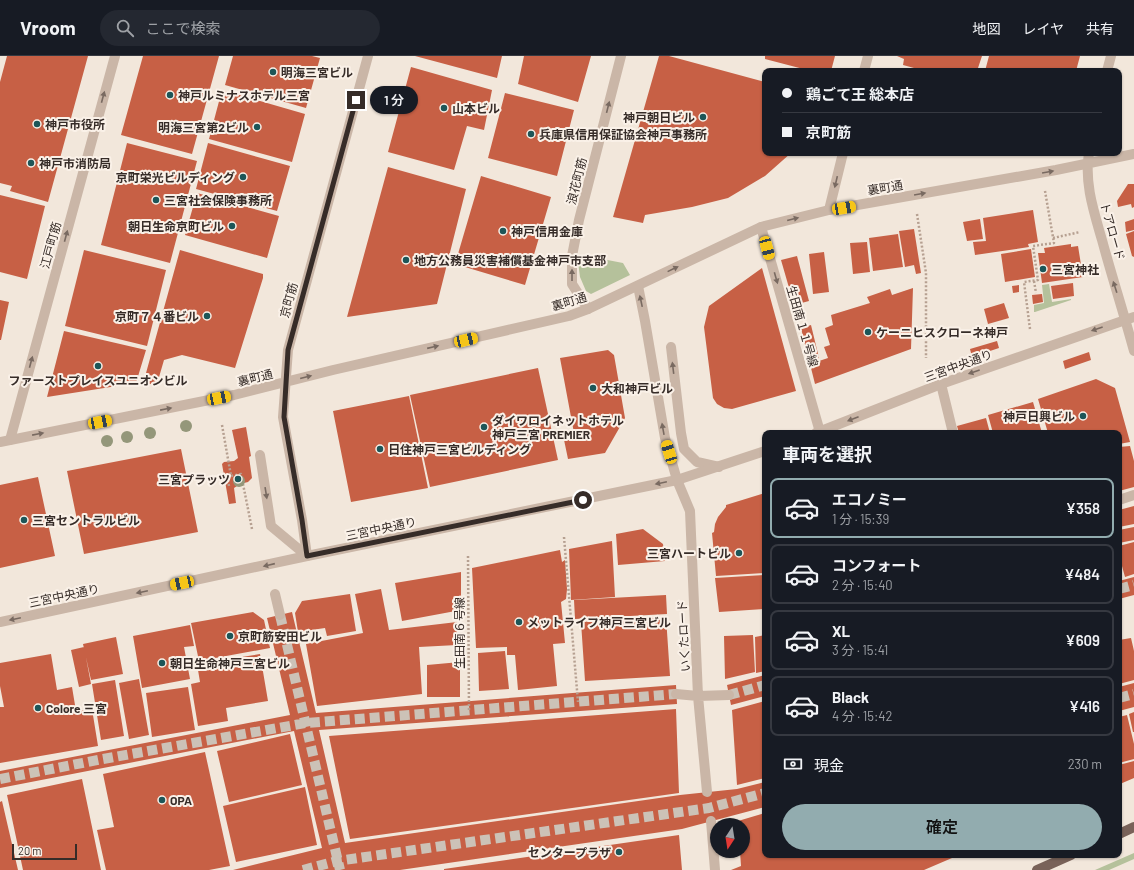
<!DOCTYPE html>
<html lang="ja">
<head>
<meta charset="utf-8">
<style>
  body { margin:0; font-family:Barlow,"Noto Sans JP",sans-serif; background:#242831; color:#f1f3f6; height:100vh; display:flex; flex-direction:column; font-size:15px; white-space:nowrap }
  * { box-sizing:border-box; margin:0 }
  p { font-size:13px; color:#9ea1a6 }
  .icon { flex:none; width:22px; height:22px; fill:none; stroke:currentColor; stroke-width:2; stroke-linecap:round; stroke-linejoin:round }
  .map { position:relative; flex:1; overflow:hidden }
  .sheet { position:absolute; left:762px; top:374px; width:360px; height:428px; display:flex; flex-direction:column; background:#171b24; border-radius:8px; box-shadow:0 1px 3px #0004 }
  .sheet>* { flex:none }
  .top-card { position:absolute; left:762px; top:12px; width:360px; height:88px; border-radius:8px; box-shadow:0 1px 3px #0004; display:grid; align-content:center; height:88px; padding:0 20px; background:#171b24 }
  .needle { width:26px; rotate:192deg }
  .buttons { position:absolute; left:710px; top:762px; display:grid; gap:8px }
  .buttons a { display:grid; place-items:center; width:40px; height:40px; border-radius:50%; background:#171b24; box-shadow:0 1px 3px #0004; font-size:20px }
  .scale { position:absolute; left:12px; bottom:10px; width:65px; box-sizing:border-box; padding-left:4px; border:2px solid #362c28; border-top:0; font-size:11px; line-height:14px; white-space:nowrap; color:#362c28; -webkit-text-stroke:3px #faf1e8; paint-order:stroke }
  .end { position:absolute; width:18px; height:18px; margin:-9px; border:5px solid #362c28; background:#fff; box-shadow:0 0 0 2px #fff }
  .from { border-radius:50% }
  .bubble { position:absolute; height:28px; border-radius:14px; background:#171b24; box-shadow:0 1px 3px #0004; font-size:13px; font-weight:600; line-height:28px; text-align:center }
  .car { position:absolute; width:12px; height:24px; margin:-12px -6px; border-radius:5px; box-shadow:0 0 3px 1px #0007; background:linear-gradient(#f5c518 24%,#345 0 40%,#f5c518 0 76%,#345 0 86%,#f5c518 0) }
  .top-card b { display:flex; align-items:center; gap:14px; height:38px; font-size:15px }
  .top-card b+b { border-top:1px solid #363941 }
  .top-card i { width:10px; height:10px; background:#f1f3f6 }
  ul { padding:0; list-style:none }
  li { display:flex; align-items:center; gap:12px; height:60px; margin:0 8px 6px; padding:0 12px; border:2px solid #363941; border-radius:8px }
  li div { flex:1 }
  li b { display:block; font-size:15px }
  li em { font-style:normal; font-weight:600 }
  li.active { border-color:#92acaf }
  li>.icon { width:36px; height:36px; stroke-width:1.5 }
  h2 { padding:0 20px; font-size:18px; line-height:48px }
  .pay { display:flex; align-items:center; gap:10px; height:44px; padding:0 20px; font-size:15px }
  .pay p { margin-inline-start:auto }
  .button { display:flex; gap:8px; margin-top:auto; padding:8px 20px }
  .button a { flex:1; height:46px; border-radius:24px; background:#92acaf; color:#111; font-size:16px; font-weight:600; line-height:46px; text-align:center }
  header { display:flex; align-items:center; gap:24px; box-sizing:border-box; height:56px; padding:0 20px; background:#171b24; border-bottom:1px solid #363941 }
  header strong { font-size:19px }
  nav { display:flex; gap:22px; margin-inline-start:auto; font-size:14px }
  .search { width:280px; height:36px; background:#242831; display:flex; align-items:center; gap:10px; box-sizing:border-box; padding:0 14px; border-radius:22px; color:#9ea1a6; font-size:15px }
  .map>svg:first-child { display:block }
  .green { fill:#b5c19b }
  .building { fill:#c76045 }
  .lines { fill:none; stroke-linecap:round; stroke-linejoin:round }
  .pedestrian-tunnel { stroke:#ccc2b7; stroke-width:10; stroke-dasharray:10 5; stroke-linecap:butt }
  .path { stroke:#b6a091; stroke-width:2.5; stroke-dasharray:2 2; stroke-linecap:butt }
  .service { stroke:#cab6a7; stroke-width:10 }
  .pedestrian { stroke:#cab6a7; stroke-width:10 }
  .minor { stroke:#cab6a7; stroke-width:10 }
  .tertiary { stroke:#cab6a7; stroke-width:10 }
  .primary { stroke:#796259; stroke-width:10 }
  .tree { fill:#94977a }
  .oneway { fill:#796a61 }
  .route { stroke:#362c28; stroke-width:5 }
  .poi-dot { fill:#1d5658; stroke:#faf1e8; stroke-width:1.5 }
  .labels { text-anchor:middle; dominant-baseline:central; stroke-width:4; stroke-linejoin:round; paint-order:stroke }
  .poi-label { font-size:12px; font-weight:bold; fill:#362c28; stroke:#faf1e8; text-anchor:start }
  .street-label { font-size:12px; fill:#362c28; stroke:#faf1e8 }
</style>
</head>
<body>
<header>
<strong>Vroom</strong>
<div class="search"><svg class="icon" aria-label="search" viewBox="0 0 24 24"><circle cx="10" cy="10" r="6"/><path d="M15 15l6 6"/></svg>ここで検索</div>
<nav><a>地図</a><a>レイヤ</a><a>共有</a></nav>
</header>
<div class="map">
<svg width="1134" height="814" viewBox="0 0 1134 814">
  <rect width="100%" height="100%" fill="#f2e7db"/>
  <!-- green -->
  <path class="green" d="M592,201L623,207L630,219L591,238L586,235L580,221L578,206Z
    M1049,228L1052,246L1071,243V244L1035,256H1034V249L1044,247L1042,229Z
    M1134,797V803L1109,814H1095Z"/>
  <!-- building -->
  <path class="building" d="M7,0H88L48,146L10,135L12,130L0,127V26Z
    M143,0H219L192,98L121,79Z
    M233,0H312L320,2L306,52L225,29Z
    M415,0H502L497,22Z
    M524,0H591L578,46L518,28Z
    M659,0H669L765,26V97H791L765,120L728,142L692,151L645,159L643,167L613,161Z
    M765,0H835L831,15H811L765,3Z
    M897,0H982L977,15H925L903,9L904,3Z
    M989,0H1080L1076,15H985Z
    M411,11L492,34L484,74L467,70L454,114L388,96Z
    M222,34L305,58L292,106L209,83Z
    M505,37L574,54L557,120L488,102Z
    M127,87L197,105L170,207L101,189Z
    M208,87L290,110L277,155L196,133Z
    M388,111L466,133L437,248L347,261Z
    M481,120L551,141L525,229L455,208Z
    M1128,128H1134V151L1132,152L1131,148L1118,151L1117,145Z
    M197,137L279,160L267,202L185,179Z
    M0,139L45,150L27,223L0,216Z
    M1033,154L1038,186L1028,188L1029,191L975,199L973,186L986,185L983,162Z
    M980,163L983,183L967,185L963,166Z
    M1134,163V174L1126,176L1125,166Z
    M914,173L921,217L916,218L914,209L905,211L899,175Z
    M1134,175V201L1132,200L1126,178Z
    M898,178L903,211L873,215L869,182Z
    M867,186L870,216L853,218L850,187Z
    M1071,188V191L1078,190L1083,221L1042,227L1038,197H1045L1044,192Z
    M1031,193L1035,221L1005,226L1001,198Z
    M84,194L166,214L147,290L65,270Z
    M180,194L263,218V222L235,312L182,299L164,304L157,328H143Z
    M824,196L829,236L813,238L809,198Z
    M797,200L809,245L794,249L781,204Z
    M762,212L796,335L732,353L724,352L717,348L713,342L704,271L709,250Z
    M1073,227L1074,240L1053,243L1051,230Z
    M1019,229V236L1013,237L1012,230Z
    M913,232L911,293L815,328L810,308L828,302L824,291L830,289L825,272L833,269L831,259L870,247L867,241L890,233L892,239Z
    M1042,238L1043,246L1033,248L1032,239Z
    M0,244L9,246L1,284H0Z
    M1004,247L1009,262L988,268L984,253Z
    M811,269L819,302L809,305L801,272Z
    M64,275L146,294L136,327L47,341Z
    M997,285L999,292L972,301L970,293Z
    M608,294L614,299L625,362L605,397L568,403L563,379L574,377L560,302Z
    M1089,296L1091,304L1065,313L1063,305Z
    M538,312L558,404L430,431L410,339Z
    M1096,323L1115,332L1130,386L1119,388V377H1048L1038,343Z
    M409,340L428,432L351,446L333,355Z
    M1033,346L1042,377H993L988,359Z
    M986,362L990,377H959L957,370Z
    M246,371L251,400L249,401L252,422L248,426L240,428L234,432L236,447L229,448L222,408L224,406L234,405L238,402L232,374Z
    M1130,390L1134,405V431L1119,435V391Z
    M181,393L198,476L84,498L67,415Z
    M38,421L55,500L0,512V429Z
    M765,437V517L716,520L712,477L714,476L715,468L718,461L726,451V449Z
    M1134,450V468L1119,471V454Z
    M1134,471V484L1119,487V474Z
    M643,473L663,488L665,505L618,509L616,478Z
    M612,485L615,541L571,544L569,493Z
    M1134,486V518L1125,521L1119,499V490Z
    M560,494L562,506L565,504L567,533L566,543L561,546L565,587L553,588L557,630L518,634L515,599H507V591L476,592L472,512Z
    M461,516V554L402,565L395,527Z
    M765,519V553L719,556L715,522Z
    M1134,521V539L1119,543V525Z
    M381,533L389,574L457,566V589L419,591L422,638L317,650L306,588L363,577L355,538Z
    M350,538L356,575L327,580L325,572L298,576L295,557L302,545Z
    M666,539L667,558L575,563L574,544Z
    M253,556L264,564L270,592L199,605L191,567Z
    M292,556L316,657L676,629L677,648L319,674L345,787L680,739L737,733L765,726V751L682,773L400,814H233L322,792L294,675L0,732V715L290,659L267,562Z
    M666,561L670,620L585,625L581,566Z
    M190,569L194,590L184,591L190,623L142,632L133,580Z
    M753,579L755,616L725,623L724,580Z
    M765,579V615L756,617L755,581Z
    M116,581L123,618L91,624L83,588Z
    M1131,582L1134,595V624L1119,628V584Z
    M84,591L91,628L79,631L71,594Z
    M505,595L509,633L479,635L478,597Z
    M51,598L57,634L72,631L76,655L92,653L98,690L0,707V651H4L0,630V607Z
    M260,598L268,645L226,652L228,665L198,670L191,628L200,626L197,608Z
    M460,606V641H427V609Z
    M765,619V640L731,649L727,629Z
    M139,623L149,679L129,683L119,627Z
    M115,624L124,680L101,684L92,628Z
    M1134,627V651L1119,655V631Z
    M188,631L195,674L152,681L146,637Z
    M765,645V722L737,729L732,654Z
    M676,653L679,737L350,783L329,680Z
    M1134,656V676H1133L1129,658Z
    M1127,659L1134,688V703L1119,707V661Z
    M290,678L302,729L229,746L217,695Z
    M205,696L230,810L209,814H106L97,774L114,771L103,718Z
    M1134,705V722L1120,728L1119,722V709Z
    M82,723L101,814H23L7,739Z
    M305,731L317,789L236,806L223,750Z
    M2,745L18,814H0V746Z
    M765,757V799H959L924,814H731L741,810L740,795H743V769H738V765Z
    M679,779L682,814H444V813Z"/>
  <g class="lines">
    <!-- pedestrian-tunnel -->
    <path class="pedestrian-tunnel" d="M1119,533L1134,529
      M280,559L340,814
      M729,639L765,629
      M1119,642L1134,638
      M0,723L103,703L306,667L676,638
      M303,814L337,805L709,752L765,737"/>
    <!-- path -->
    <path class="path" d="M917,158L926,217V302
      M1053,182L1080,176
      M1034,225L1036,237
      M1030,273L1024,226L1038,224L1033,190L1054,187L1045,135
      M222,369L231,420L241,418L252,473
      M229,430L227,420H231
      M564,481L578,646
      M468,500L469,655"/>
    <!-- service -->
    <path class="service" d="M671,291L681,377L684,393L697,406L719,411
      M941,328L953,377
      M260,399L271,470L307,500
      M1119,444L1134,439"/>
    <!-- pedestrian -->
    <path class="pedestrian" d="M677,424L690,455L698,640L707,736
      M275,538L280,559
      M676,638L698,640L729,639
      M711,765L715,814"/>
    <!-- minor -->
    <path class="minor" d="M864,15L868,0
      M829,154L843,97
      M761,171L820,376
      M638,230L645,265L665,382L677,424
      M588,253L572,228V200L579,164L621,0
      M10,384L115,0"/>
    <!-- tertiary -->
    <path class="tertiary" d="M1107,15L1111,0
      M1089,97C1084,127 1094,156 1102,184C1112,221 1124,258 1134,295
      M816,377L941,328L1134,261
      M0,386L234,339L333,314L569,260L588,253L761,171L829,154L1056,114L1134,98
      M307,500L302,464L283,361L288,294L368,0
      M0,566L307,500L677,424L765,395"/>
    <!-- primary -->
    <path class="primary" d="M1119,778L1134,771
      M1037,814L1071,799"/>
  </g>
  <!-- trees -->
  <g class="tree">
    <circle cx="186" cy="370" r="6"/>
    <circle cx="150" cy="377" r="6"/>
    <circle cx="127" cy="381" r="6"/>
    <circle cx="107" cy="385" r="6"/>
    <circle cx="239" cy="425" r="6"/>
  </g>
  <!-- one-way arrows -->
  <defs><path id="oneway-solid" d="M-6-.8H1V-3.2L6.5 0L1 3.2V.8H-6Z"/></defs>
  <g class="oneway">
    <use href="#oneway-solid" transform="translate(103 41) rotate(-75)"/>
    <use href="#oneway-solid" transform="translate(608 51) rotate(-76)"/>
    <use href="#oneway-solid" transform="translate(1048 116) rotate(-10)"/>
    <use href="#oneway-solid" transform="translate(836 126) rotate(103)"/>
    <use href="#oneway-solid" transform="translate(920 138) rotate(-10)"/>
    <use href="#oneway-solid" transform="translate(793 163) rotate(-14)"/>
    <use href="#oneway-solid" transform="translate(66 180) rotate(-75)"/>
    <use href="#oneway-solid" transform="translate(673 213) rotate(-26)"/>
    <use href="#oneway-solid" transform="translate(572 219) rotate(-90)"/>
    <use href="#oneway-solid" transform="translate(776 222) rotate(74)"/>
    <use href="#oneway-solid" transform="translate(1115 231) rotate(-108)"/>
    <use href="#oneway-solid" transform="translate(641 245) rotate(-102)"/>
    <use href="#oneway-solid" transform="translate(1097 273) rotate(161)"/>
    <use href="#oneway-solid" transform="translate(433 291) rotate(-13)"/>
    <use href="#oneway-solid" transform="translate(31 306) rotate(-75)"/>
    <use href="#oneway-solid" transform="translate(673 312) rotate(-97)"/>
    <use href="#oneway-solid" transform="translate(974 316) rotate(161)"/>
    <use href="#oneway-solid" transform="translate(306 321) rotate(-14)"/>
    <use href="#oneway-solid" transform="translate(166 353) rotate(-11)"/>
    <use href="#oneway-solid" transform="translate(853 363) rotate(159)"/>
    <use href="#oneway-solid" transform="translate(663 373) rotate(-100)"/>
    <use href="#oneway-solid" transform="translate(38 378) rotate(-11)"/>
    <use href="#oneway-solid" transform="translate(661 427) rotate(168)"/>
    <use href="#oneway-solid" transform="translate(266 437) rotate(81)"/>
    <use href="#oneway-solid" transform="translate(269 509) rotate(167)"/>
    <use href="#oneway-solid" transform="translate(142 536) rotate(168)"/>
    <use href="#oneway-solid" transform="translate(15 563) rotate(168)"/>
  </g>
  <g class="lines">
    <!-- route -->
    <path class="route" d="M356,44L288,294L284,361L302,464L307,500L583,444"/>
  </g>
  <!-- markers -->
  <g class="poi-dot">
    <circle cx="273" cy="16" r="4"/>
    <circle cx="170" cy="39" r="4"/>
    <circle cx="444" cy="52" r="4"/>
    <circle cx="703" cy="61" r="4"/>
    <circle cx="37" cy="68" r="4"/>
    <circle cx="257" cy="71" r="4"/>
    <circle cx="531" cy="78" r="4"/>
    <circle cx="31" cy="107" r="4"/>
    <circle cx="243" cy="121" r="4"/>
    <circle cx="156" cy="144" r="4"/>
    <circle cx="232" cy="170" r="4"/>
    <circle cx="503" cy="175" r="4"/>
    <circle cx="406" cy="204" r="4"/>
    <circle cx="1043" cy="213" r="4"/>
    <circle cx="207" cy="260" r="4"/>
    <circle cx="868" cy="276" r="4"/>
    <circle cx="98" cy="310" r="4"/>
    <circle cx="593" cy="332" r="4"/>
    <circle cx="1083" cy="360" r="4"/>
    <circle cx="484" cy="371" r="4"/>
    <circle cx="380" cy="393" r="4"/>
    <circle cx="238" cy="423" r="4"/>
    <circle cx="24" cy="464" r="4"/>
    <circle cx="739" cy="497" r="4"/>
    <circle cx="519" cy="566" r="4"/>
    <circle cx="230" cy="580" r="4"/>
    <circle cx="162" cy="607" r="4"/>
    <circle cx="38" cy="652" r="4"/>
    <circle cx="162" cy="744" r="4"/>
    <circle cx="619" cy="796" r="4"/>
  </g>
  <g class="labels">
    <!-- poi labels -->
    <g class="poi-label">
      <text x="281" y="16">明海三宮ビル</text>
      <text x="178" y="39">神戸ルミナスホテル三宮</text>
      <text x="452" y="52">山本ビル</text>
      <text x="695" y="61" text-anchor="end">神戸朝日ビル</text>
      <text x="45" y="68">神戸市役所</text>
      <text x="249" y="71" text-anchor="end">明海三宮第2ビル</text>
      <text x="539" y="78">兵庫県信用保証協会神戸事務所</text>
      <text x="39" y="107">神戸市消防局</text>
      <text x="235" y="121" text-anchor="end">京町栄光ビルディング</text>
      <text x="164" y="144">三宮社会保険事務所</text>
      <text x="224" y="170" text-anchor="end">朝日生命京町ビル</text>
      <text x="511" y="175">神戸信用金庫</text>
      <text x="414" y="204">地方公務員災害補償基金神戸市支部</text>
      <text x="1051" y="213">三宮神社</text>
      <text x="199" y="260" text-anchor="end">京町７４番ビル</text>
      <text x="876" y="276">ケーニヒスクローネ神戸</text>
      <text x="98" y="324" text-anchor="middle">ファーストプレイスユニオンビル</text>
      <text x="601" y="332">大和神戸ビル</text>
      <text x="1075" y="360" text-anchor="end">神戸日興ビル</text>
      <text x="492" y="364">ダイワロイネットホテル<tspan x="492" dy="14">神戸三宮 PREMIER</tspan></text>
      <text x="388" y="393">日住神戸三宮ビルディング</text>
      <text x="230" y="423" text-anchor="end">三宮プラッツ</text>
      <text x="32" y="464">三宮セントラルビル</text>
      <text x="731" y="497" text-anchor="end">三宮ハートビル</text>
      <text x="527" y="566">メットライフ神戸三宮ビル</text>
      <text x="238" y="580">京町筋安田ビル</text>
      <text x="170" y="607">朝日生命神戸三宮ビル</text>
      <text x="46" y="652">Colore 三宮</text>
      <text x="170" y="744">OPA</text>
      <text x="611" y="796" text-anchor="end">センタープラザ</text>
    </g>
    <!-- street labels -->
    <g class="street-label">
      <text transform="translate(576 125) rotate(-76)">浪花町筋</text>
      <text transform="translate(885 131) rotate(-10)">裏町通</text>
      <text transform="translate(1113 175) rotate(74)">トアロード</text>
      <text transform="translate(50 189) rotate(-75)">江戸町筋</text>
      <text transform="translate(288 244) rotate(-75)">京町筋</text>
      <text transform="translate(569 245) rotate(-17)">裏町通</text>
      <text transform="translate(803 270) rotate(74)">生田南１１号線</text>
      <text transform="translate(958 309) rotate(-20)">三宮中央通り</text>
      <text transform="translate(255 321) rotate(-14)">裏町通</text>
      <text transform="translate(381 472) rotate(-12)">三宮中央通り</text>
      <text transform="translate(64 539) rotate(-12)">三宮中央通り</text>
      <text transform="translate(459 577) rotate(-90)">生田南６号線</text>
      <text transform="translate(683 580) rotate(-93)">いくたロード</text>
    </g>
  </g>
</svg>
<div class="buttons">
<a><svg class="needle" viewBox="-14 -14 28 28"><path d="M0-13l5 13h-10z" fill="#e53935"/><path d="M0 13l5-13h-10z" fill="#9ea1a6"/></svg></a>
</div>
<div class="scale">20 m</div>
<i class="end from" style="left:583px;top:444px"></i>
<i class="end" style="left:356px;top:44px"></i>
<div class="bubble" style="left:370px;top:30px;width:48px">1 分</div>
<i class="car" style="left:844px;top:152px;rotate:80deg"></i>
<i class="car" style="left:767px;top:192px;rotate:165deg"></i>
<i class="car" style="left:466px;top:284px;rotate:77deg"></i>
<i class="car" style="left:219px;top:342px;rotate:79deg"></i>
<i class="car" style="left:100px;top:366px;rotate:79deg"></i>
<i class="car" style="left:669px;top:396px;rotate:343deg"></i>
<i class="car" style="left:182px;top:527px;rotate:258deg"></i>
<div class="top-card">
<b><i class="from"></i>鶏ごて王 総本店</b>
<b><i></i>京町筋</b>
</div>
<section class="sheet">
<h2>車両を選択</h2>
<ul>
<li class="active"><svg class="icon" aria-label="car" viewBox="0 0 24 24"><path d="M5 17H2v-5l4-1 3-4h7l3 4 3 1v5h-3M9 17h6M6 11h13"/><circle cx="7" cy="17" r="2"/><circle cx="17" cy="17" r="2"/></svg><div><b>エコノミー</b><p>1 分 · 15:39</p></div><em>¥358</em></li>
<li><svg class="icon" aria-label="car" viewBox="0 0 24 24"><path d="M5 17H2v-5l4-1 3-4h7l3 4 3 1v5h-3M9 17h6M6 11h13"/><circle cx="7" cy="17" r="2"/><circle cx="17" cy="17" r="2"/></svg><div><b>コンフォート</b><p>2 分 · 15:40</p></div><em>¥484</em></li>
<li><svg class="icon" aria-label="car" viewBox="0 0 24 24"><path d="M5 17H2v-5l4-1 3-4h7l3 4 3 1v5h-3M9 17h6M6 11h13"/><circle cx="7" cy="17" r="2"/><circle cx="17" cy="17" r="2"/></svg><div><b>XL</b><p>3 分 · 15:41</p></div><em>¥609</em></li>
<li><svg class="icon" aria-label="car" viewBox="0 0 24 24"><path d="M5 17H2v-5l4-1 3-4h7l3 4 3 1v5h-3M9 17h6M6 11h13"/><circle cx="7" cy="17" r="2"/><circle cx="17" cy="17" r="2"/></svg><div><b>Black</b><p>4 分 · 15:42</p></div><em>¥416</em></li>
</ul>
<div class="pay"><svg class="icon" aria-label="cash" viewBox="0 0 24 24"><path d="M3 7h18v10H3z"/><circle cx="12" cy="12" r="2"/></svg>現金<p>230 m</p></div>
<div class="button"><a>確定</a></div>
</section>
</div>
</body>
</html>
